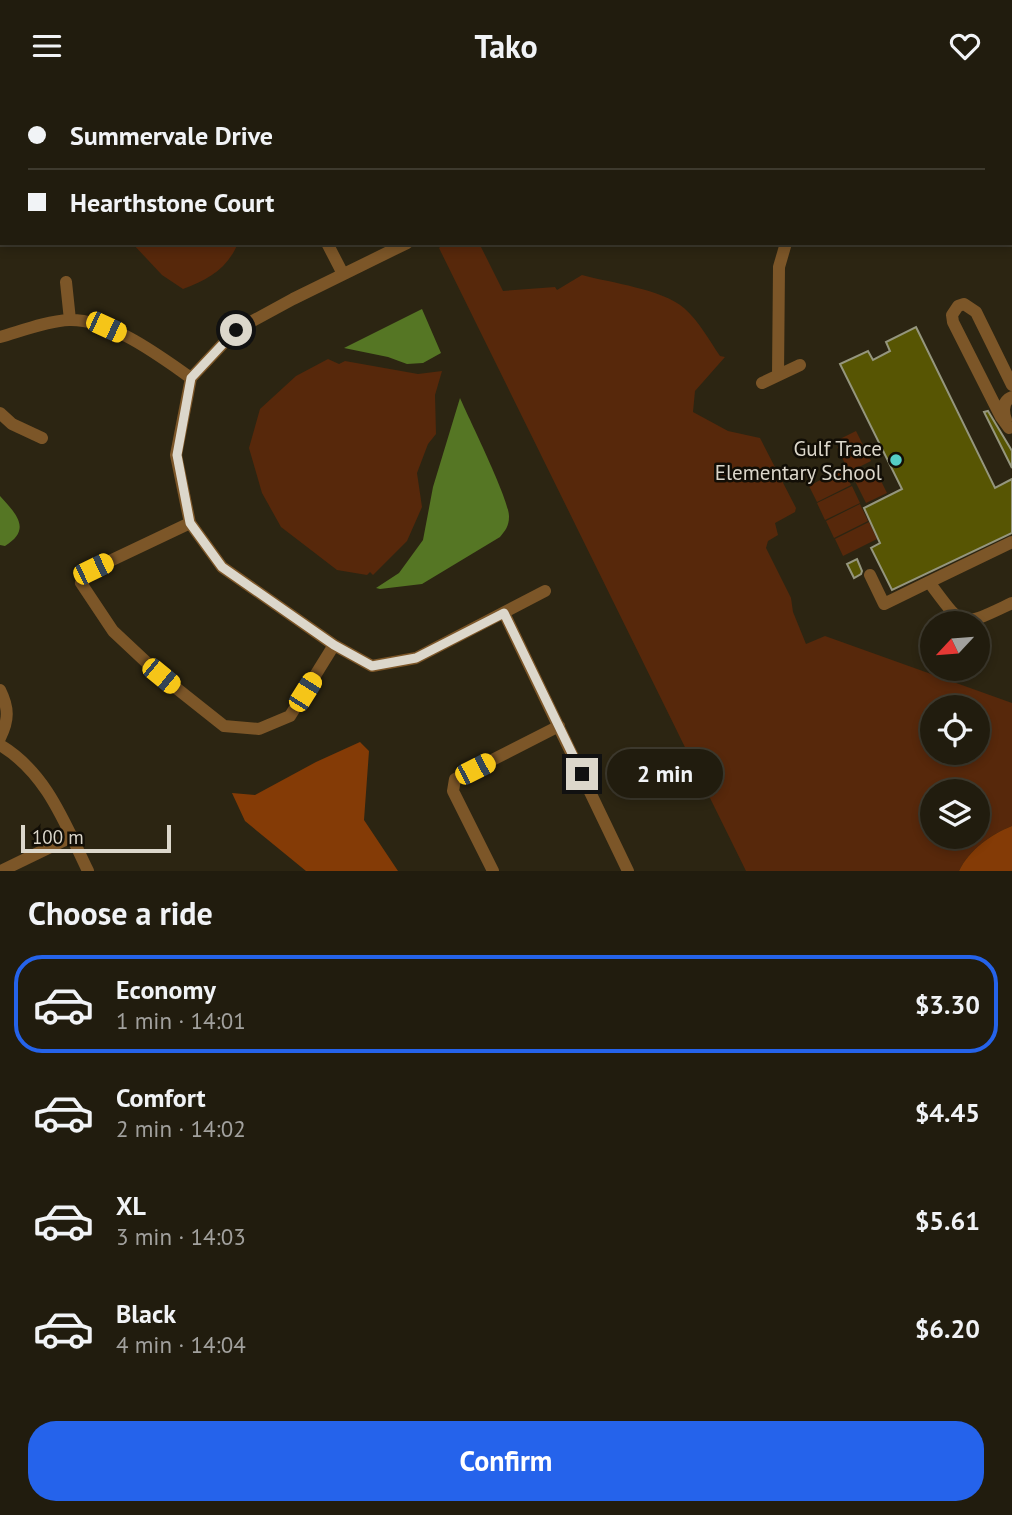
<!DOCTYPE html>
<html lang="en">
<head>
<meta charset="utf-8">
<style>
  body { margin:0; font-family:"PT Sans",sans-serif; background:#2d291c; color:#f1f3f6; height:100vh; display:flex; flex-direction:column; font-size:26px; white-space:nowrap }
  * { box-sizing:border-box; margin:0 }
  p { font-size:23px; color:#a2a19e }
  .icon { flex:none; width:38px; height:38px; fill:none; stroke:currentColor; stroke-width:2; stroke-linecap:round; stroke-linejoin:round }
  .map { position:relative; height:780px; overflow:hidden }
  .sheet { display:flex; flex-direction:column; background:#211c0e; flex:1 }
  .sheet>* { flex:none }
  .hud { position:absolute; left:0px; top:0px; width:1013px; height:154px; box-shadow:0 4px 10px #0003,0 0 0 2px #3e3a2e; display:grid; align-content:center; height:154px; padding:0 28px; background:#211c0e }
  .needle { width:46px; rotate:244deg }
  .tools { position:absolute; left:920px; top:520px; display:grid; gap:14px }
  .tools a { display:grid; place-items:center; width:70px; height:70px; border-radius:50%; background:#211c0e; box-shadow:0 4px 10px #0003,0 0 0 2px #3e3a2e; font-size:35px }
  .scale { position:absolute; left:21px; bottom:18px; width:150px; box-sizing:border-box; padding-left:7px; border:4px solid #dcd7cb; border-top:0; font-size:19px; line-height:24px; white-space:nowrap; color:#dcd7cb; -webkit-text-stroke:5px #120e06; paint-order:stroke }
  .end { position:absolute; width:32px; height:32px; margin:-16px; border:9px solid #dcd7cb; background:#111; box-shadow:0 0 0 4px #111 }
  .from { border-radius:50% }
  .bubble { position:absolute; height:49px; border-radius:24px; background:#211c0e; box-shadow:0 4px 10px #0003,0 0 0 2px #3e3a2e; font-size:23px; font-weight:700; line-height:49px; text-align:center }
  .car { position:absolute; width:21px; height:42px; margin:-21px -10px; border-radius:9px; box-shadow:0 0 5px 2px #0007; background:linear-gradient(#f5c518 24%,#345 0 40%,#f5c518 0 76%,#345 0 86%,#f5c518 0) }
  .hud b { display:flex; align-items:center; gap:24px; height:66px; font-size:26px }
  .hud b+b { border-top:2px solid #3e3a2e }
  .hud i { width:18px; height:18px; background:#f1f3f6 }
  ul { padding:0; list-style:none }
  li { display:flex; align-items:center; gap:21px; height:98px; margin:0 14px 10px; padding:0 14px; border:4px solid transparent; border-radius:28px }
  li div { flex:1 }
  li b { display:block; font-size:26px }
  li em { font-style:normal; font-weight:700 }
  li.current { border-color:#2563eb }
  li>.icon { width:63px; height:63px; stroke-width:1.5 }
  h2 { padding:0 28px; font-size:32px; line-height:84px }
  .cta { display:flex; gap:14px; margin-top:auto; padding:14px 28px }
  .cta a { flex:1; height:80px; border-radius:28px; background:#2563eb; color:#fff; font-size:28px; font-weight:700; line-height:80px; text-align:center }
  header { display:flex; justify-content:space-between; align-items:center; height:91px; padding:0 28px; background:#211c0e; font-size:32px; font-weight:700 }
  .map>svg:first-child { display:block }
  .green { fill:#57280b; fill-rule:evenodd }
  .forest { fill:#843b06 }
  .water { fill:#557624 }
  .building { fill:#575503; stroke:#95967e; stroke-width:2 }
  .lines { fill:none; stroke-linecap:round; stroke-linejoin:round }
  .minor { stroke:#7c5628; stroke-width:12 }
  .route { stroke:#dcd7cb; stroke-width:9 }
  .poi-dot { fill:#55cec5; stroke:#120e06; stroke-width:2.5 }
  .labels { text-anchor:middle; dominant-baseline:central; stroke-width:5; stroke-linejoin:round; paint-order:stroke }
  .poi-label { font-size:21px; fill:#dcd7cb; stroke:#120e06; text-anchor:end }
</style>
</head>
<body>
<header><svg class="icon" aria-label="menu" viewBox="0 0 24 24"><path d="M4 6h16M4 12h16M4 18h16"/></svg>Tako<svg class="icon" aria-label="heart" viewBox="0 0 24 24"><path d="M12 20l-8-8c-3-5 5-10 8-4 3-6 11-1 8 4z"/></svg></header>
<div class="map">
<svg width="1012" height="780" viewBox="0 0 1012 780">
  <rect width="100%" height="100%" fill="#2c2512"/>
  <!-- green -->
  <path class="green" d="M0,0H338L2,2V19Z
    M132,152H238C228,177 208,189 183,198L162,184Z
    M444,152H479L503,200L555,196L557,199L582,184C611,192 662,198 684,217C699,230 709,249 720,265L725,266L695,300L693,321L728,340L760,347L796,417L795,421L775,432L778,444L768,450L766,457L791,507L793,521L806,553L825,545L1012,612V735C990,744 970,758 959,780H746L439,157ZM933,616H978V662H933ZM933,700H978V746H933Z
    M328,268L339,273L345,270L418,283L442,280L435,304L436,343L428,353L417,382L422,416L407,450L373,484L370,481L367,484L337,479L281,436L262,402L249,357L260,318L296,285Z
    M856,340L871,370L849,381L837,356L842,353L840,348Z
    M874,376L887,402L866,412L853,386Z
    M843,377L851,394L817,411L809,395Z
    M852,395L860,412L825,429L817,412Z
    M860,413L868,430L834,447L826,430Z
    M869,431L877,448L843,465L835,448Z"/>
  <!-- forest -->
  <path class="forest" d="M360,651L369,660L364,729L398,780H306L245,730L232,702L255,704L316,671Z
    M1012,735V780H959C970,758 990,744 1012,735Z"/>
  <!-- water -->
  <path class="water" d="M422,218L441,262L423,272L407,273L388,266L344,257Z
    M460,307C469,328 510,410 509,426C509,435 505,440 500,446L422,493L380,498L376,497L399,482L423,449L433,396Z
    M0,405C15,422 33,438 5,455L0,454Z"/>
  <!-- building -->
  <path class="building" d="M916,236L995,397L1012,388V442L892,499L871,457L880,452L864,417L902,398L840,273L868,260L873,269L890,260L886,251Z
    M988,320L1012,360V377L984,321Z
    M857,468L862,480L861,483L854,487L847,473Z"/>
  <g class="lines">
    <!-- minor -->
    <path class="minor" d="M509,0V2
      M774,0L776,2
      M948,0L949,2
      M1012,129V130
      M327,152L343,183
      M407,152L293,208L236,239L191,287L176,364L190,432L222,476L334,554L372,575L416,567L545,500
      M66,191L70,229
      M0,246C21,240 47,230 69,229C111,228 158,264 191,287
      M778,284L779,176L786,152
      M762,292L800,274
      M0,322L12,333L42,347
      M1006,329C1003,320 1002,310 1012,306
      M1009,337L1001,326L953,231L952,224L958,215L964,213L976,221L1012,294
      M190,432L93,478L81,492L113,540L161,585L224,635L259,638L290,625L334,554
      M1012,451L929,491C964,538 959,537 1012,512
      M870,484L884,513L929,491
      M504,522L628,780
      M0,599C9,617 9,629 0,647
      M0,654C47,682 65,733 88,780
      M1,780L71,746
      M493,780L453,700L455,688L559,635"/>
  </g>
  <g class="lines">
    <!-- route -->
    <path class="route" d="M236,239L191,287L177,364L190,432L222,476L334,554L372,575L416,567L504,522L582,683"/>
  </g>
  <!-- markers -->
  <circle class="poi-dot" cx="896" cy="369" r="7"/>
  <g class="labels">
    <!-- poi labels -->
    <g class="poi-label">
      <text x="882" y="357">Gulf Trace<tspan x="882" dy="24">Elementary School</tspan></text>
    </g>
  </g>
</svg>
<div class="tools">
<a><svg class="needle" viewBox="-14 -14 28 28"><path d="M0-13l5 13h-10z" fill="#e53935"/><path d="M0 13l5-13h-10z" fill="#a2a19e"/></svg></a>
<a><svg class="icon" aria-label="locate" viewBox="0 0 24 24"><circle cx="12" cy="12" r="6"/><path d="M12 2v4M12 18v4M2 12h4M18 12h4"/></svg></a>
<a><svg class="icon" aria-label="layers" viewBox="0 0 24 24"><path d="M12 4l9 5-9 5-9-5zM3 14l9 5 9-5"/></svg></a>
</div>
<div class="scale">100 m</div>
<i class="end from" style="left:236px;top:239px"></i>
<i class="end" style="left:582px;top:683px"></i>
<div class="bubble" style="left:607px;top:658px;width:116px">2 min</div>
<i class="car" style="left:106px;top:236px;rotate:115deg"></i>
<i class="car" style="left:93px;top:478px;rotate:64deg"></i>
<i class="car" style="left:161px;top:585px;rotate:129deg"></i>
<i class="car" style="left:305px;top:601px;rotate:32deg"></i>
<i class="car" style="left:475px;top:678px;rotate:63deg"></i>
<div class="hud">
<b><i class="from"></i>Summervale Drive</b>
<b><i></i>Hearthstone Court</b>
</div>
</div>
<section class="sheet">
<h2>Choose a ride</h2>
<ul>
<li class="current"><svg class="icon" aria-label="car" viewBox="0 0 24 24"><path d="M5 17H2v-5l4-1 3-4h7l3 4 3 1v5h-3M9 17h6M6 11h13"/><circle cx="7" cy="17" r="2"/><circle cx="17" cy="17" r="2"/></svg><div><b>Economy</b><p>1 min · 14:01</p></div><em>$3.30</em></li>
<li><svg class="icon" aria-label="car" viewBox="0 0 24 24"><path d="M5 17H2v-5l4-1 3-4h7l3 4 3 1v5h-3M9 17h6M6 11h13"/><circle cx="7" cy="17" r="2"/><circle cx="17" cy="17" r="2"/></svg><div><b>Comfort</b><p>2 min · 14:02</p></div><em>$4.45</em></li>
<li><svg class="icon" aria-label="car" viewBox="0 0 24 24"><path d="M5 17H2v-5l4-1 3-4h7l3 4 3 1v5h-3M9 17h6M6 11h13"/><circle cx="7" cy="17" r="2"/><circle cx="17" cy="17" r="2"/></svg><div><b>XL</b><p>3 min · 14:03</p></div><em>$5.61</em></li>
<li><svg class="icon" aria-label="car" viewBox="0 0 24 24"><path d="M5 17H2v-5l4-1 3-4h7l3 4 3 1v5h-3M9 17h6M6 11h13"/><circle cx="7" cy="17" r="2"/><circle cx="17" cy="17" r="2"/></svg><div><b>Black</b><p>4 min · 14:04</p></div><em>$6.20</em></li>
</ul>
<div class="cta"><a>Confirm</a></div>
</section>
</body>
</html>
